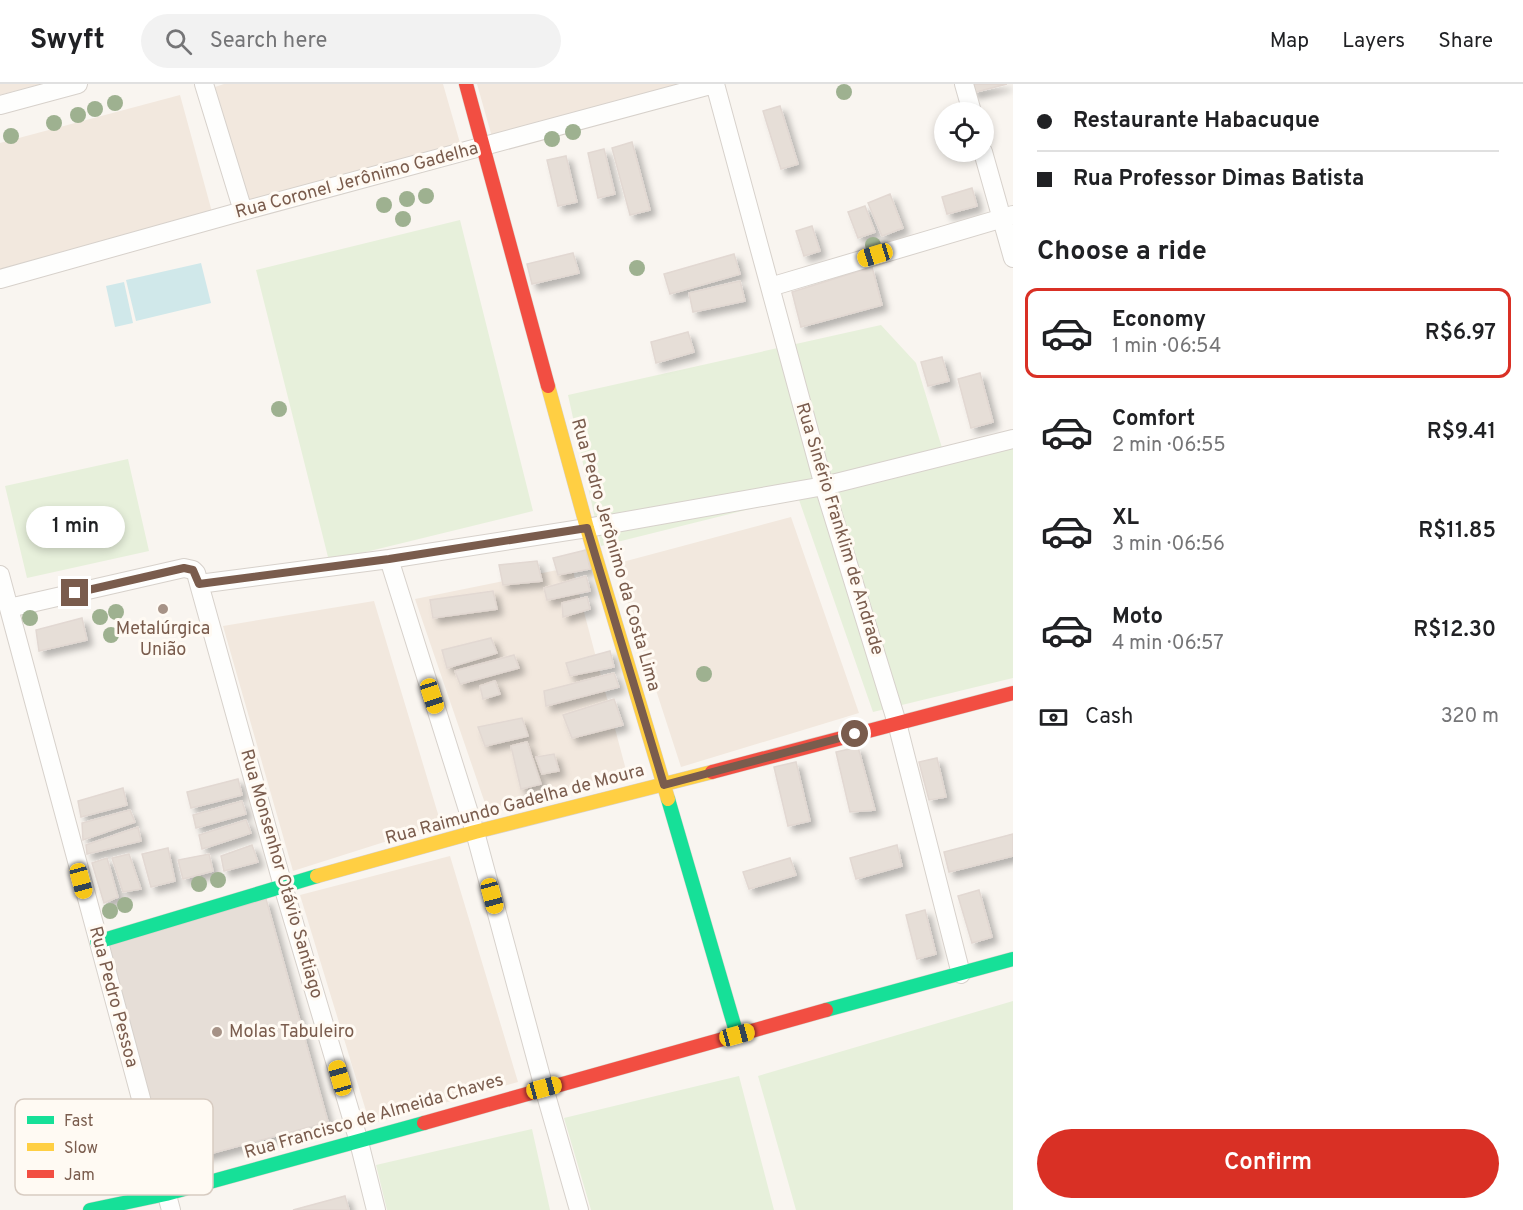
<!DOCTYPE html>
<html lang="en">
<head>
<meta charset="utf-8">
<style>
  body { margin:0; font-family:Overpass,sans-serif; background:#f2f2f2; color:#202124; height:100vh; display:flex; flex-direction:column; font-size:22px; white-space:nowrap }
  * { box-sizing:border-box; margin:0 }
  p { font-size:20px; color:#757577 }
  .icon { flex:none; width:33px; height:33px; fill:none; stroke:currentColor; stroke-width:2; stroke-linecap:round; stroke-linejoin:round }
  .map { position:relative; flex:1; overflow:hidden }
  .panel { display:flex; flex-direction:column; background:#fff; width:510px }
  .panel>* { flex:none }
  .banner { display:grid; align-content:center; height:132px; padding:0 24px; background:#fff }
  .controls { position:absolute; left:934px; top:18px; display:grid; gap:12px }
  .controls a { display:grid; place-items:center; width:60px; height:60px; border-radius:50%; background:#fff; box-shadow:0 3px 9px #0003; font-size:30px }
  .end { position:absolute; width:27px; height:27px; margin:-14px; border:8px solid #7a5c4d; background:#fff; box-shadow:0 0 0 3px #fff }
  .from { border-radius:50% }
  .bubble { position:absolute; height:42px; border-radius:21px; background:#fff; box-shadow:0 3px 9px #0003; font-size:20px; font-weight:600; line-height:42px; text-align:center }
  .car { position:absolute; width:18px; height:36px; margin:-18px -9px; border-radius:8px; box-shadow:0 0 4px 2px #0007; background:linear-gradient(#f5c518 24%,#345 0 40%,#f5c518 0 76%,#345 0 86%,#f5c518 0) }
  .banner b { display:flex; align-items:center; gap:21px; height:57px; font-size:22px }
  .banner b+b { border-top:2px solid #e0e0e0 }
  .banner i { width:15px; height:15px; background:#202124 }
  ul { padding:0; list-style:none }
  li { display:flex; align-items:center; gap:18px; height:90px; margin:0 12px 9px; padding:0 12px; border:3px solid transparent; border-radius:12px }
  li div { flex:1 }
  li b { display:block; font-size:22px }
  li em { font-style:normal; font-weight:600 }
  li.selected { border-color:#d93025 }
  li>.icon { width:54px; height:54px; stroke-width:1.5 }
  h2 { padding:0 24px; font-size:27px; line-height:72px }
  .pay { display:flex; align-items:center; gap:15px; height:66px; padding:0 24px; font-size:22px }
  .pay p { margin-inline-start:auto }
  .cta { display:flex; gap:12px; margin-top:auto; padding:12px 24px }
  .cta a { flex:1; height:69px; border-radius:36px; background:#d93025; color:#fff; font-size:24px; font-weight:600; line-height:69px; text-align:center }
  header { display:flex; align-items:center; gap:36px; box-sizing:border-box; height:84px; padding:0 30px; background:#fff; border-bottom:2px solid #e0e0e0 }
  header strong { font-size:28px }
  nav { display:flex; gap:33px; margin-inline-start:auto; font-size:21px }
  .search { width:420px; height:54px; background:#f2f2f2; display:flex; align-items:center; gap:15px; box-sizing:border-box; padding:0 21px; border-radius:33px; color:#757577; font-size:22px }
  main { display:flex; flex:1; min-height:0 }
  .map>svg:first-child { display:block }
  .residential { fill:#f2e8de }
  .green { fill:#e7f0db }
  .water { fill:#d0e8ea }
  .building { fill:#e6ded7; stroke:#e2d8d2; stroke-width:1.5; filter:url(#shadow) }
  .lines { fill:none; stroke-linecap:round; stroke-linejoin:round }
  .street-casing { stroke:#d7d1cb; stroke-width:20 }
  .fast-casing { stroke:#d9d2cb; stroke-width:15 }
  .slow-casing { stroke:#d9d2cb; stroke-width:15 }
  .jam-casing { stroke:#d9d2cb; stroke-width:15 }
  .street { stroke:#fefefd; stroke-width:18 }
  .fast { stroke:#16e098; stroke-width:14 }
  .slow { stroke:#ffcf43; stroke-width:14 }
  .jam { stroke:#f24e42; stroke-width:14 }
  .tree { fill:#9eb190 }
  .route { stroke:#7a5c4d; stroke-width:8 }
  .poi-dot { fill:#a69286; stroke:#fffaf3; stroke-width:2 }
  .labels { text-anchor:middle; dominant-baseline:central; stroke-width:6; stroke-linejoin:round; paint-order:stroke }
  .street-label { font-size:18px; fill:#7a5c4d; stroke:#fffaf3 }
  .poi-label { font-size:18px; fill:#7a5c4d; stroke:#fffaf3 }
  .key { fill:#fffaf3; stroke:#d7cbc1; stroke-width:1.5 }
  .key-label { font-size:16px; fill:#7a5c4d }
</style>
</head>
<body>
<header>
<strong>Swyft</strong>
<div class="search"><svg class="icon" aria-label="search" viewBox="0 0 24 24"><circle cx="10" cy="10" r="6"/><path d="M15 15l6 6"/></svg>Search here</div>
<nav><a>Map</a><a>Layers</a><a>Share</a></nav>
</header>
<main>
<div class="map">
<svg width="1013" height="1126" viewBox="0 0 1013 1126">
  <defs>
    <filter id="shadow"><feDropShadow dx="5.5" dy="5.5" stdDeviation="3" flood-color="#0004"/></filter>
  </defs>
  <rect width="100%" height="100%" fill="#f9f5f0"/>
  <!-- residential -->
  <path class="residential" d="M0,0H41L0,11Z
    M224,0H443L460,59L250,120L215,3Z
    M477,0H686L492,53Z
    M180,11L212,128L0,185V59Z
    M791,433L859,629L681,683L615,480Z
    M572,483L626,686L489,731L415,515Z
    M374,517L441,740L293,787L223,542Z
    M450,772L518,998L370,1040L300,811Z"/>
  <!-- green -->
  <path class="green" d="M460,136L533,427L329,477L256,186Z
    M881,241L916,279L943,367L1013,351V594L873,628L798,413L601,462L568,311Z
    M128,375L149,467L27,494L5,402Z
    M1013,917V1126H796L758,992Z
    M739,992L774,1126H591L564,1034Z
    M532,1045L550,1126H387L376,1081Z"/>
  <!-- water -->
  <path class="water" d="M201,179L211,219L136,237L126,196Z
    M124,198L133,239L115,243L106,202Z"/>
  <!-- building -->
  <path class="building" d="M970,0H1007L972,9Z
    M780,22L798,80L781,85L763,27Z
    M632,58L650,126L630,131L612,64Z
    M604,65L615,110L598,114L588,69Z
    M566,72L577,118L558,122L547,76Z
    M972,104L977,122L947,130L942,113Z
    M890,110L903,144L882,152L868,119Z
    M865,122L875,148L858,154L848,128Z
    M812,142L820,167L804,172L796,147Z
    M573,169L579,189L532,200L527,180Z
    M734,170L740,190L670,210L664,190Z
    M872,183L882,221L801,243L792,208Z
    M740,197L745,217L693,228L689,209Z
    M688,248L694,268L656,279L651,258Z
    M942,273L949,297L928,302L921,278Z
    M980,289L993,338L971,344L958,295Z
    M586,466L590,485L558,491L553,474Z
    M537,477L542,497L503,501L499,481Z
    M586,492L590,507L547,516L544,504Z
    M493,507L497,525L433,534L430,516Z
    M587,513L590,525L563,533L562,519Z
    M82,534L87,556L39,567L36,546Z
    M491,554L497,569L447,584L442,566Z
    M610,567L614,583L570,592L566,579Z
    M514,571L519,584L460,600L455,587Z
    M614,589L619,603L546,622L544,607Z
    M495,597L500,610L483,615L480,602Z
    M614,615L623,641L572,654L563,631Z
    M522,634L528,652L485,662L478,643Z
    M527,658L541,700L521,705L511,662Z
    M858,663L875,726L850,728L836,668Z
    M554,670L559,687L542,690L536,673Z
    M937,674L946,713L929,716L919,678Z
    M796,678L810,737L788,742L774,683Z
    M238,695L242,711L191,724L187,708Z
    M123,704L127,721L81,733L78,717Z
    M242,717L246,730L196,744L193,731Z
    M130,726L135,738L83,756L82,739Z
    M246,736L251,749L202,765L199,751Z
    M138,743L141,757L87,770L86,761Z
    M1013,750V772L949,788L944,768Z
    M252,761L258,778L224,787L221,772Z
    M897,761L902,782L856,795L850,774Z
    M168,764L175,797L151,803L142,770Z
    M129,770L141,805L123,808L112,774Z
    M209,770L213,787L183,795L178,776Z
    M107,774L118,813L104,819L92,779Z
    M790,774L796,791L749,805L743,788Z
    M979,806L992,853L972,859L958,812Z
    M266,815L328,1038L168,1081L107,859Z
    M925,826L936,870L917,875L906,831Z
    M345,1112L349,1126H293Z"/>
  <g class="lines">
    <defs>
      <path id="street" d="M204,0L243,127
        M715,0L824,402L897,639L961,890
        M964,0L972,28
        M0,21L78,0
        M983,68L1013,174
        M0,195L243,127L714,0
        M770,203L1013,131
        M389,475L475,748L544,1004L579,1126
        M0,491L171,1126
        M199,500L389,475L587,444L824,402L1013,355
        M9,524L184,484L193,486L196,489L283,802L359,1058L376,1126"/>
      <path id="fast" d="M668,715L737,951
        M97,858L317,792
        M826,926L1013,875
        M90,1126L166,1110L424,1039"/>
      <path id="slow" d="M548,302L587,444L668,715
        M317,792L475,748L712,688"/>
      <path id="jam" d="M466,0L548,302
        M712,688L1013,609
        M424,1039L826,926"/>
    </defs>
    <!-- street casing -->
    <use href="#street" class="street-casing"/>
    <!-- fast casing -->
    <use href="#fast" class="fast-casing"/>
    <!-- slow casing -->
    <use href="#slow" class="slow-casing"/>
    <!-- jam casing -->
    <use href="#jam" class="jam-casing"/>
    <!-- street -->
    <use href="#street" class="street"/>
    <!-- fast -->
    <use href="#fast" class="fast"/>
    <!-- slow -->
    <use href="#slow" class="slow"/>
    <!-- jam -->
    <use href="#jam" class="jam"/>
  </g>
  <!-- trees -->
  <g class="tree">
    <circle cx="844" cy="8" r="8"/>
    <circle cx="115" cy="19" r="8"/>
    <circle cx="95" cy="25" r="8"/>
    <circle cx="78" cy="31" r="8"/>
    <circle cx="54" cy="39" r="8"/>
    <circle cx="573" cy="48" r="8"/>
    <circle cx="11" cy="52" r="8"/>
    <circle cx="552" cy="55" r="8"/>
    <circle cx="426" cy="112" r="8"/>
    <circle cx="407" cy="115" r="8"/>
    <circle cx="384" cy="121" r="8"/>
    <circle cx="403" cy="135" r="8"/>
    <circle cx="873" cy="161" r="8"/>
    <circle cx="637" cy="184" r="8"/>
    <circle cx="279" cy="325" r="8"/>
    <circle cx="116" cy="528" r="8"/>
    <circle cx="100" cy="533" r="8"/>
    <circle cx="30" cy="534" r="8"/>
    <circle cx="111" cy="551" r="8"/>
    <circle cx="704" cy="590" r="8"/>
    <circle cx="218" cy="796" r="8"/>
    <circle cx="199" cy="800" r="8"/>
    <circle cx="125" cy="821" r="8"/>
    <circle cx="110" cy="827" r="8"/>
  </g>
  <g class="lines">
    <!-- route -->
    <path class="route" d="M75,509L184,484L193,486L199,500L389,475L587,444L664,701L855,650"/>
  </g>
  <!-- markers -->
  <g class="poi-dot">
    <circle cx="163" cy="525" r="6"/>
    <circle cx="217" cy="948" r="6"/>
  </g>
  <g class="labels">
    <!-- street labels -->
    <g class="street-label">
      <text transform="translate(357 97) rotate(-15)">Rua Coronel Jerônimo Gadelha</text>
      <text transform="translate(839 445) rotate(73)">Rua Sinério Franklim de Andrade</text>
      <text transform="translate(615 471) rotate(74)">Rua Pedro Jerônimo da Costa Lima</text>
      <text transform="translate(515 721) rotate(-15)">Rua Raimundo Gadelha de Moura</text>
      <text transform="translate(281 790) rotate(74)">Rua Monsenhor Otávio Santiago</text>
      <text transform="translate(113 913) rotate(75)">Rua Pedro Pessoa</text>
      <text transform="translate(374 1033) rotate(-16)">Rua Francisco de Almeida Chaves</text>
    </g>
    <!-- poi labels -->
    <g class="poi-label">
      <text x="163" y="545">Metalúrgica<tspan x="163" dy="21">União</tspan></text>
      <text x="229" y="948" text-anchor="start">Molas Tabuleiro</text>
    </g>
  </g>
  <!-- legend -->
  <rect x="15" y="1015" width="198" height="96" rx="9" class="key"/>
  <rect x="27" y="1032" width="27" height="8" fill="#16e098"/>
  <rect x="27" y="1059" width="27" height="8" fill="#ffcf43"/>
  <rect x="27" y="1086" width="27" height="8" fill="#f24e42"/>
  <g class="key-label">
    <text x="64" y="1042">Fast</text>
    <text x="64" y="1069">Slow</text>
    <text x="64" y="1096">Jam</text>
  </g>
</svg>
<div class="controls">
<a><svg class="icon" aria-label="locate" viewBox="0 0 24 24"><circle cx="12" cy="12" r="6"/><path d="M12 2v4M12 18v4M2 12h4M18 12h4"/></svg></a>
</div>
<i class="end from" style="left:855px;top:650px"></i>
<i class="end" style="left:75px;top:509px"></i>
<div class="bubble" style="left:26px;top:422px;width:99px">1 min</div>
<i class="car" style="left:875px;top:171px;rotate:253deg"></i>
<i class="car" style="left:432px;top:612px;rotate:162deg"></i>
<i class="car" style="left:81px;top:797px;rotate:165deg"></i>
<i class="car" style="left:492px;top:812px;rotate:165deg"></i>
<i class="car" style="left:737px;top:951px;rotate:75deg"></i>
<i class="car" style="left:340px;top:994px;rotate:344deg"></i>
<i class="car" style="left:544px;top:1004px;rotate:75deg"></i>
</div>
<section class="panel">
<div class="banner">
<b><i class="from"></i>Restaurante Habacuque</b>
<b><i></i>Rua Professor Dimas Batista</b>
</div>
<h2>Choose a ride</h2>
<ul>
<li class="selected"><svg class="icon" aria-label="car" viewBox="0 0 24 24"><path d="M5 17H2v-5l4-1 3-4h7l3 4 3 1v5h-3M9 17h6M6 11h13"/><circle cx="7" cy="17" r="2"/><circle cx="17" cy="17" r="2"/></svg><div><b>Economy</b><p>1 min · 06:54</p></div><em>R$6.97</em></li>
<li><svg class="icon" aria-label="car" viewBox="0 0 24 24"><path d="M5 17H2v-5l4-1 3-4h7l3 4 3 1v5h-3M9 17h6M6 11h13"/><circle cx="7" cy="17" r="2"/><circle cx="17" cy="17" r="2"/></svg><div><b>Comfort</b><p>2 min · 06:55</p></div><em>R$9.41</em></li>
<li><svg class="icon" aria-label="car" viewBox="0 0 24 24"><path d="M5 17H2v-5l4-1 3-4h7l3 4 3 1v5h-3M9 17h6M6 11h13"/><circle cx="7" cy="17" r="2"/><circle cx="17" cy="17" r="2"/></svg><div><b>XL</b><p>3 min · 06:56</p></div><em>R$11.85</em></li>
<li><svg class="icon" aria-label="car" viewBox="0 0 24 24"><path d="M5 17H2v-5l4-1 3-4h7l3 4 3 1v5h-3M9 17h6M6 11h13"/><circle cx="7" cy="17" r="2"/><circle cx="17" cy="17" r="2"/></svg><div><b>Moto</b><p>4 min · 06:57</p></div><em>R$12.30</em></li>
</ul>
<div class="pay"><svg class="icon" aria-label="cash" viewBox="0 0 24 24"><path d="M3 7h18v10H3z"/><circle cx="12" cy="12" r="2"/></svg>Cash<p>320 m</p></div>
<div class="cta"><a>Confirm</a></div>
</section>
</main>
</body>
</html>
